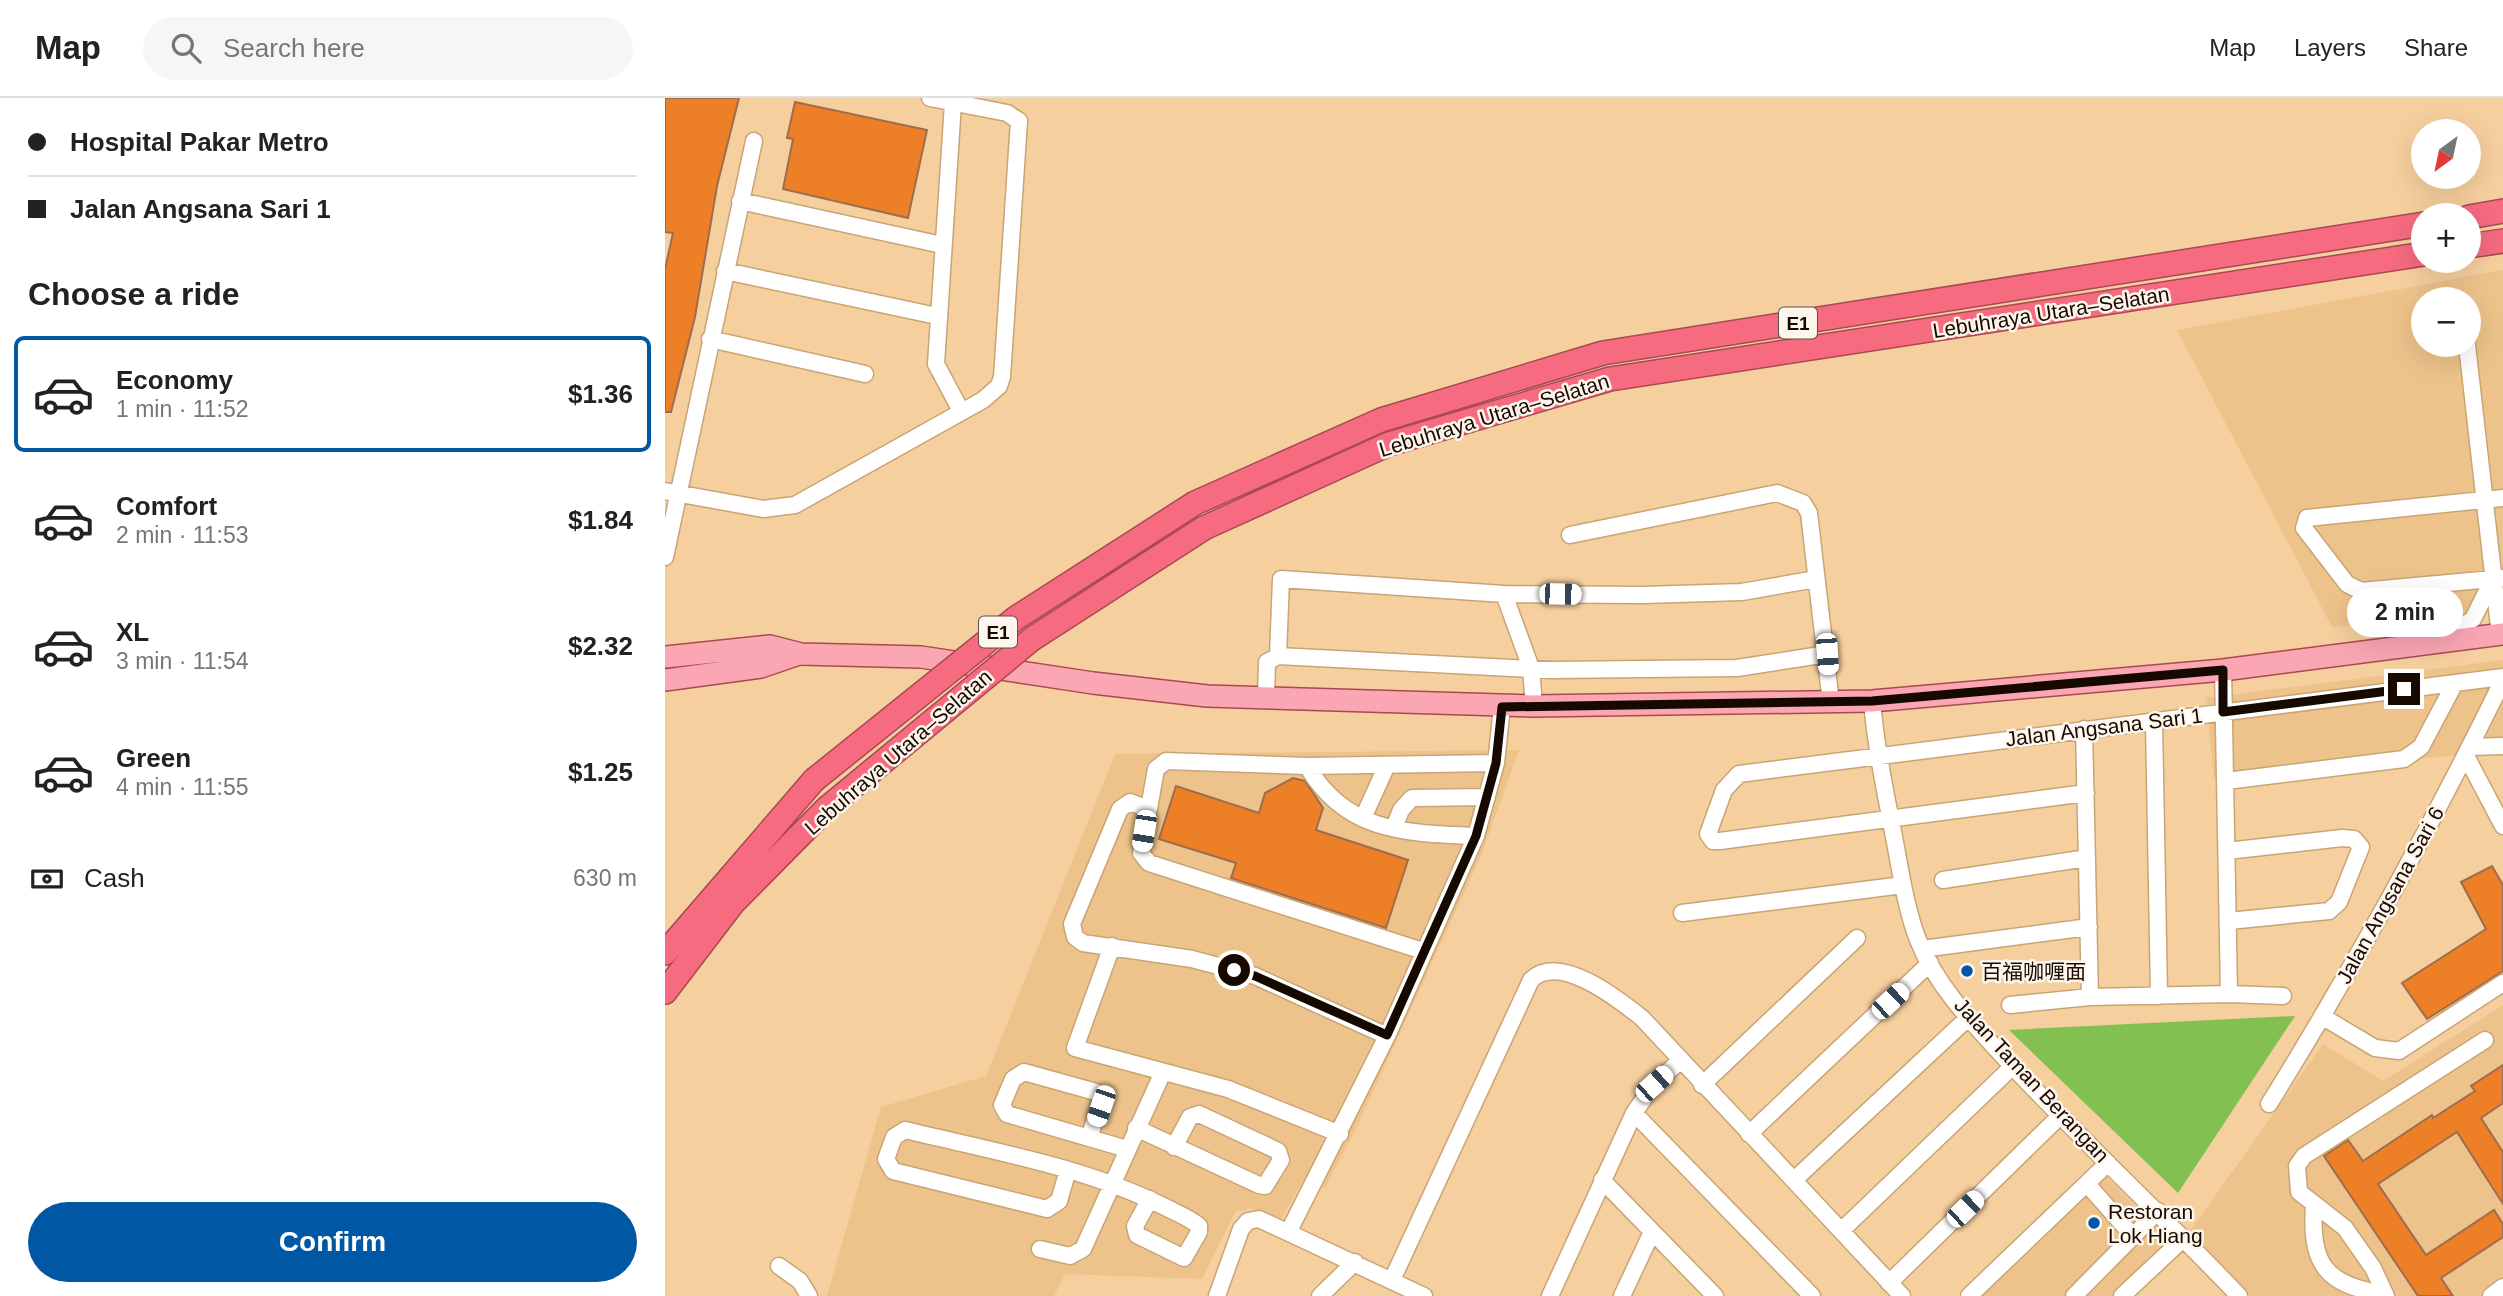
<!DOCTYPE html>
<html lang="en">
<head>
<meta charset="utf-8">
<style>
  body { margin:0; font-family:Helvetica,"Noto Sans SC",sans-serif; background:#f6f6f6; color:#222; height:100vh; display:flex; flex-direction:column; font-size:26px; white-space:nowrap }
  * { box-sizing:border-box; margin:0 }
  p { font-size:23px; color:#767676 }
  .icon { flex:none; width:38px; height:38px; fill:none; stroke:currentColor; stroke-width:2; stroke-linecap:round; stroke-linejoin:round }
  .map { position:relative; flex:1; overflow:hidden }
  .side { display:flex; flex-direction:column; background:#fff; width:665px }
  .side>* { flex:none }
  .guide { display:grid; align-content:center; height:154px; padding:0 28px; background:#fff }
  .needle { width:46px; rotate:213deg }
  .buttons { position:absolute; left:1746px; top:21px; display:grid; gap:14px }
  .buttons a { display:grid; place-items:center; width:70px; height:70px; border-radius:50%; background:#fff; box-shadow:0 7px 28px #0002; font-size:35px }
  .end { position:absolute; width:32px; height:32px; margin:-16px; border:9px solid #160900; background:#fff; box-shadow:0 0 0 4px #fff }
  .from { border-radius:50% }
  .bubble { position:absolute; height:49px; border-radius:24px; background:#fff; box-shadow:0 7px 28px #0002; font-size:23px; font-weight:600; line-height:49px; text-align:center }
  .car { position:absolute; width:21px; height:42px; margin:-21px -10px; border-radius:9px; box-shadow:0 0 5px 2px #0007; background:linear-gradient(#fff 24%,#345 0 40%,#fff 0 76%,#345 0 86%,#fff 0) }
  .guide b { display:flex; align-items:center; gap:24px; height:66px; font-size:26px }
  .guide b+b { border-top:2px solid #e0e0e0 }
  .guide i { width:18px; height:18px; background:#222 }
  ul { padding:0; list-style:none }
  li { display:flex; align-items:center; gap:21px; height:116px; margin:0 14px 10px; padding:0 14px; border:4px solid transparent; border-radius:10px }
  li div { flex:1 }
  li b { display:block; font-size:26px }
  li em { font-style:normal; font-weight:600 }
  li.on { border-color:#0058a5 }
  li>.icon { width:63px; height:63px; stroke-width:1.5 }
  h2 { padding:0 28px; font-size:32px; line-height:84px }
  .pay { display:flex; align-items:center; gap:18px; height:77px; padding:0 28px; font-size:26px }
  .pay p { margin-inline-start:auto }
  .primary-button { display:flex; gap:14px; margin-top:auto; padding:14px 28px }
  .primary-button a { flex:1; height:80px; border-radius:42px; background:#0058a5; color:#fff; font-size:28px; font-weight:600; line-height:80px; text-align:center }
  header { display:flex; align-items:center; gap:42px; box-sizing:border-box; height:98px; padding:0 35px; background:#fff; border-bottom:2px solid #e0e0e0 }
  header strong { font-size:33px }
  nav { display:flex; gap:38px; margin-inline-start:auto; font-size:24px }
  .search { width:490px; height:63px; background:#f6f6f6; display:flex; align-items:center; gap:18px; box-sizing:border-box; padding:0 24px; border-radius:38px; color:#767676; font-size:26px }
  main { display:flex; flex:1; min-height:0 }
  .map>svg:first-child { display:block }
  .built { fill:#eec38b; fill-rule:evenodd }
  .green { fill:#82c051 }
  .building { fill:#ed7f27; stroke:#9e6d4e; stroke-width:2 }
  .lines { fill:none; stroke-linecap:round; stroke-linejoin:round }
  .minor-casing { stroke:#c9a474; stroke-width:19 }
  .major-casing { stroke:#a84953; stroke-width:24 }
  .highway-casing { stroke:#a84953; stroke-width:26 }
  .minor { stroke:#fff; stroke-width:16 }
  .major { stroke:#faa6b3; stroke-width:21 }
  .highway { stroke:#f66b80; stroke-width:23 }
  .highway-bridge-casing { stroke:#a84953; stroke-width:26; stroke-linecap:butt }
  .highway-bridge { stroke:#f66b80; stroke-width:23 }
  .route { stroke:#160900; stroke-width:9 }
  .poi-dot { fill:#0058a5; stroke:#fef6ed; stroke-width:2.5 }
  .labels { text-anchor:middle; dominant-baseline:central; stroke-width:5; stroke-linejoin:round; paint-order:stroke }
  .shield { fill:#fef6ed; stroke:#5c5047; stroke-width:2 }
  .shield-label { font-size:19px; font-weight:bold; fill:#160900 }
  .street-label { font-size:21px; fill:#160900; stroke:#fef6ed }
  .poi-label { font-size:21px; fill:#160900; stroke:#fef6ed; text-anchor:start }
</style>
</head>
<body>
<header>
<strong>Map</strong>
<div class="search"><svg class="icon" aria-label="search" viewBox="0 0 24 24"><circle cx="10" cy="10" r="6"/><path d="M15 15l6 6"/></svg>Search here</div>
<nav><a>Map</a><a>Layers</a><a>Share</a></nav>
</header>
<main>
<section class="side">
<div class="guide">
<b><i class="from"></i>Hospital Pakar Metro</b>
<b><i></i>Jalan Angsana Sari 1</b>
</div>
<h2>Choose a ride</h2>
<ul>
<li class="on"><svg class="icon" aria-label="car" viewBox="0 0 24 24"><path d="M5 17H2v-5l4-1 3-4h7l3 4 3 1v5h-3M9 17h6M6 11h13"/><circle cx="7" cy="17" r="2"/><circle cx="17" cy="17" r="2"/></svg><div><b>Economy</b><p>1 min · 11:52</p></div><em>$1.36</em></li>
<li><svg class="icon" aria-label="car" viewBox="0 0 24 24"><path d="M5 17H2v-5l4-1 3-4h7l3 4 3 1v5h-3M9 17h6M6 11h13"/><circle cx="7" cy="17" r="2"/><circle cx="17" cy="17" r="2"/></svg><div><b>Comfort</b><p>2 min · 11:53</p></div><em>$1.84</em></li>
<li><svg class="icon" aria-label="car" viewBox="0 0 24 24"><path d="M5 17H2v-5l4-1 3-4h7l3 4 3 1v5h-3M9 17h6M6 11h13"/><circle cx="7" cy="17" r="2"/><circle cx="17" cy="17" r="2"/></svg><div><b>XL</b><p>3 min · 11:54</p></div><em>$2.32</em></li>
<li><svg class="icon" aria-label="car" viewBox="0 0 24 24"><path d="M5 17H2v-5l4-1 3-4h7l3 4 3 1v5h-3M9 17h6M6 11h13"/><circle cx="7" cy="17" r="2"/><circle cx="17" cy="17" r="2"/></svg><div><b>Green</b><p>4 min · 11:55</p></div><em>$1.25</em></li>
</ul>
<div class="pay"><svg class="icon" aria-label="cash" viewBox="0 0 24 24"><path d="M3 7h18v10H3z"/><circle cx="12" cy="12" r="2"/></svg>Cash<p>630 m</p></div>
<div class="primary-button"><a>Confirm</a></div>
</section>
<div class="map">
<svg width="1838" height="1198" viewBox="0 0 1838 1198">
  <rect width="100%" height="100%" fill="#f6cf9e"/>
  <!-- built -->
  <path class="built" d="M1838,172V513L1667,529L1512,232ZM1759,201H1804V247H1759Z
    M1838,562V653L1549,680L1541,600Z
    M854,652L816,758L691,1031L660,1090L640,1080L614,1124L586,1110L570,1114L537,1181L400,1176L389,1198H162L216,1009L321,978L450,656Z
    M1838,907V1198H1586L1525,1133L1658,946L1718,983Z
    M1437,1074L1508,1148L1454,1198H1309Z"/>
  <!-- green -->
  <path class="green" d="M1630,918L1513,1095L1344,932Z"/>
  <!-- building -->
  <path class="building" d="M0,0H74L52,88L30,219L6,314H0V171L8,135L0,134Z
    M130,4L262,32L243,120L118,91L128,41L122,40Z
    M628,680L640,683L658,710L651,732L743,762L721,830L566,780L571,765L494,741L511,688L594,715L600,695Z
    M1827,768L1838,787V873L1762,921L1737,885L1821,831L1796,784Z
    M1838,967V1005L1816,1020L1838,1054V1106L1792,1034L1713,1086L1761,1157L1829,1112L1838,1126V1139L1776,1180L1788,1198H1753L1659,1058L1683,1042L1698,1063L1767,1017L1768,1020L1810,993L1806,988Z"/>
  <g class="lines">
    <defs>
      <path id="minor" d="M288,5L271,266L296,313
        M75,103L277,147
        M60,173L272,218
        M45,241L200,276
        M1802,247L1835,537
        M0,393L98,411L130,407L318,302L334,288L337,279L354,23L342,15L265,0
        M1838,400L1642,420L1639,430L1682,486L1696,493L1838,480
        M905,437L1112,395L1138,405L1144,415L1166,605
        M0,459L89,43
        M839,496L866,570L869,608
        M1778,542L1808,521L1827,483
        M613,558L616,481L839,496L978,497L1077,494L1151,481
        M1558,572L1564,896L1618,898
        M601,601L602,564L613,558L887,572L1072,570L1162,556
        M1207,603C1211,651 1221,697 1230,744C1236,776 1241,811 1253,842C1273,892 1315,933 1351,972C1424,1049 1501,1121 1574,1198
        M1489,623L1494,898
        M1419,631L1425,899
        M1805,649L1838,648
        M1801,658L1838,728
        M642,668C681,735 741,735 811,738
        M1561,683L1739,661L1756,649L1790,585
        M1421,695L1055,743H1048L1043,736L1059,692L1074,676L1838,579
        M483,711L465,704L455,711L407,826L410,839L418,845L527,861L590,878L722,938L811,738L831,665L837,609
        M698,720L722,667
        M729,730L736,712L747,700L822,699
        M1562,753L1677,740L1689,741L1696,749L1674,804L1664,813L1564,823
        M1278,782L1422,760
        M1017,815L1238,787
        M447,848L410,950L563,991L675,1036
        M1257,851L1424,829
        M758,853L484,765L476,755L491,671L501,663L642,668L831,665
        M1345,907L1425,899L1564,896
        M1658,919L1710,950L1734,953L1838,885
        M1037,987L1192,840
        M1604,1006C1689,869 1767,727 1838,582
        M969,1015L1147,1198
        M471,1030L594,1087L600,1088L616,1062L613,1053L534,1016L525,1019L509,1049
        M1084,1036L1265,865
        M425,1038L436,1000L431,994L359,974L348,981L337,1007L342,1016L462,1051
        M403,1072L394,1103L382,1111L228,1073L221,1061L229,1039L240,1032C327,1053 421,1069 502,1110C512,1115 525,1120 534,1128V1134L519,1160L472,1137L470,1128L485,1101
        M937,1082L1050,1198
        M1129,1082L1303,920
        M1422,1086L1468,1138
        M1649,1107C1645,1166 1660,1187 1719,1196
        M1177,1132L1348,968
        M624,1133L722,938
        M375,1151L405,1158L418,1151L498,974
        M114,1168L135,1183L144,1198
        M727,1182L866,882C894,854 953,901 977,920L1237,1198
        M1224,1185L1395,1018
        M552,1198L576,1131L583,1123L594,1121L759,1198
        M655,1198L690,1164
        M885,1198L969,1015L989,986L1015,963
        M957,1198L987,1134
        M1304,1198L1443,1065
        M1409,1198L1493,1113
        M1457,1198L1519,1140
        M1721,1198L1708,1170L1680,1130L1634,1094L1632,1068L1639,1058L1820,942
        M1826,1198L1838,1189"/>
      <path id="major" d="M0,559L105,548L136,556L256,559L428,585L542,598L869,608L1207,603L1558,572L1838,536
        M0,582L96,569L134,556"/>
      <path id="highway" d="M1804,119L1838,113
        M1804,148L1838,143
        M530,405L716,322L938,255L1759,126
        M539,430L724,346L945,281L1759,156
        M0,855L149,682
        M0,894L68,805L162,710"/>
    </defs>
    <!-- minor casing -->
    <use href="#minor" class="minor-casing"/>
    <!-- major casing -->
    <use href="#major" class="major-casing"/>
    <!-- highway casing -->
    <use href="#highway" class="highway-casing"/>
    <!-- minor -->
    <use href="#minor" class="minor"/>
    <!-- major -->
    <use href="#major" class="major"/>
    <!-- highway -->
    <use href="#highway" class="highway"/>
    <defs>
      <path id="highway-bridge" d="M149,682L351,520L530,405
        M162,710L367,541L539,430"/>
    </defs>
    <!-- highway-bridge casing -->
    <use href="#highway-bridge" class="highway-bridge-casing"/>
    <!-- highway-bridge -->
    <use href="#highway-bridge" class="highway-bridge"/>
  </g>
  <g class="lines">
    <!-- route -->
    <path class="route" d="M569,872L590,878L722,937L811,738L831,665L837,609L1207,603L1558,572V614L1739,591"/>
  </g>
  <!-- markers -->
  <g class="poi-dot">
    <circle cx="1302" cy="873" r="7"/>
    <circle cx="1429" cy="1125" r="7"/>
  </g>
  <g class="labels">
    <!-- shield labels -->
    <g class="shield">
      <rect x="1114" y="209.5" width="38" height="31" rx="5"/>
      <rect x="314" y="518.5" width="38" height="31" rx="5"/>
    </g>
    <g class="shield-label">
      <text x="1133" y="225">E1</text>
      <text x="333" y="534">E1</text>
    </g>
    <!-- street labels -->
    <g class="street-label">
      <text transform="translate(1386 214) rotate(-9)">Lebuhraya Utara–Selatan</text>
      <text transform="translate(829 317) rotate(-17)">Lebuhraya Utara–Selatan</text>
      <text transform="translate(1439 629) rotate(-7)">Jalan Angsana Sari 1</text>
      <text transform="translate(233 654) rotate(-41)">Lebuhraya Utara–Selatan</text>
      <text transform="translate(1725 797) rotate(-61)">Jalan Angsana Sari 6</text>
      <text transform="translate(1367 982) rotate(47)">Jalan Taman Berangan</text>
    </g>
    <!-- poi labels -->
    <g class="poi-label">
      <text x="1316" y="873">百福咖喱面</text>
      <text x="1443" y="1113">Restoran<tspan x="1443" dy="24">Lok Hiang</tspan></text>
    </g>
  </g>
</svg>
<div class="buttons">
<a><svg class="needle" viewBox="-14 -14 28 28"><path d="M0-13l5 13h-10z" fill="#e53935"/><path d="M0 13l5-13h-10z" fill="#767676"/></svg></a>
<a>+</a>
<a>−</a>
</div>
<i class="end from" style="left:569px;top:872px"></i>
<i class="end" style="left:1739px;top:591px"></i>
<div class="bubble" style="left:1682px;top:490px;width:116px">2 min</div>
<i class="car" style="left:895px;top:496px;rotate:91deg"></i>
<i class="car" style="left:1162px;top:556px;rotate:176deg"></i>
<i class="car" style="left:479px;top:733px;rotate:189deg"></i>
<i class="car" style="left:1225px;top:903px;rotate:47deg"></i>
<i class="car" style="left:989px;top:986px;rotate:48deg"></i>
<i class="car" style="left:436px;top:1008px;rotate:199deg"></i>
<i class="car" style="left:1300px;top:1111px;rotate:46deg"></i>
</div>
</main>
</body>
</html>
